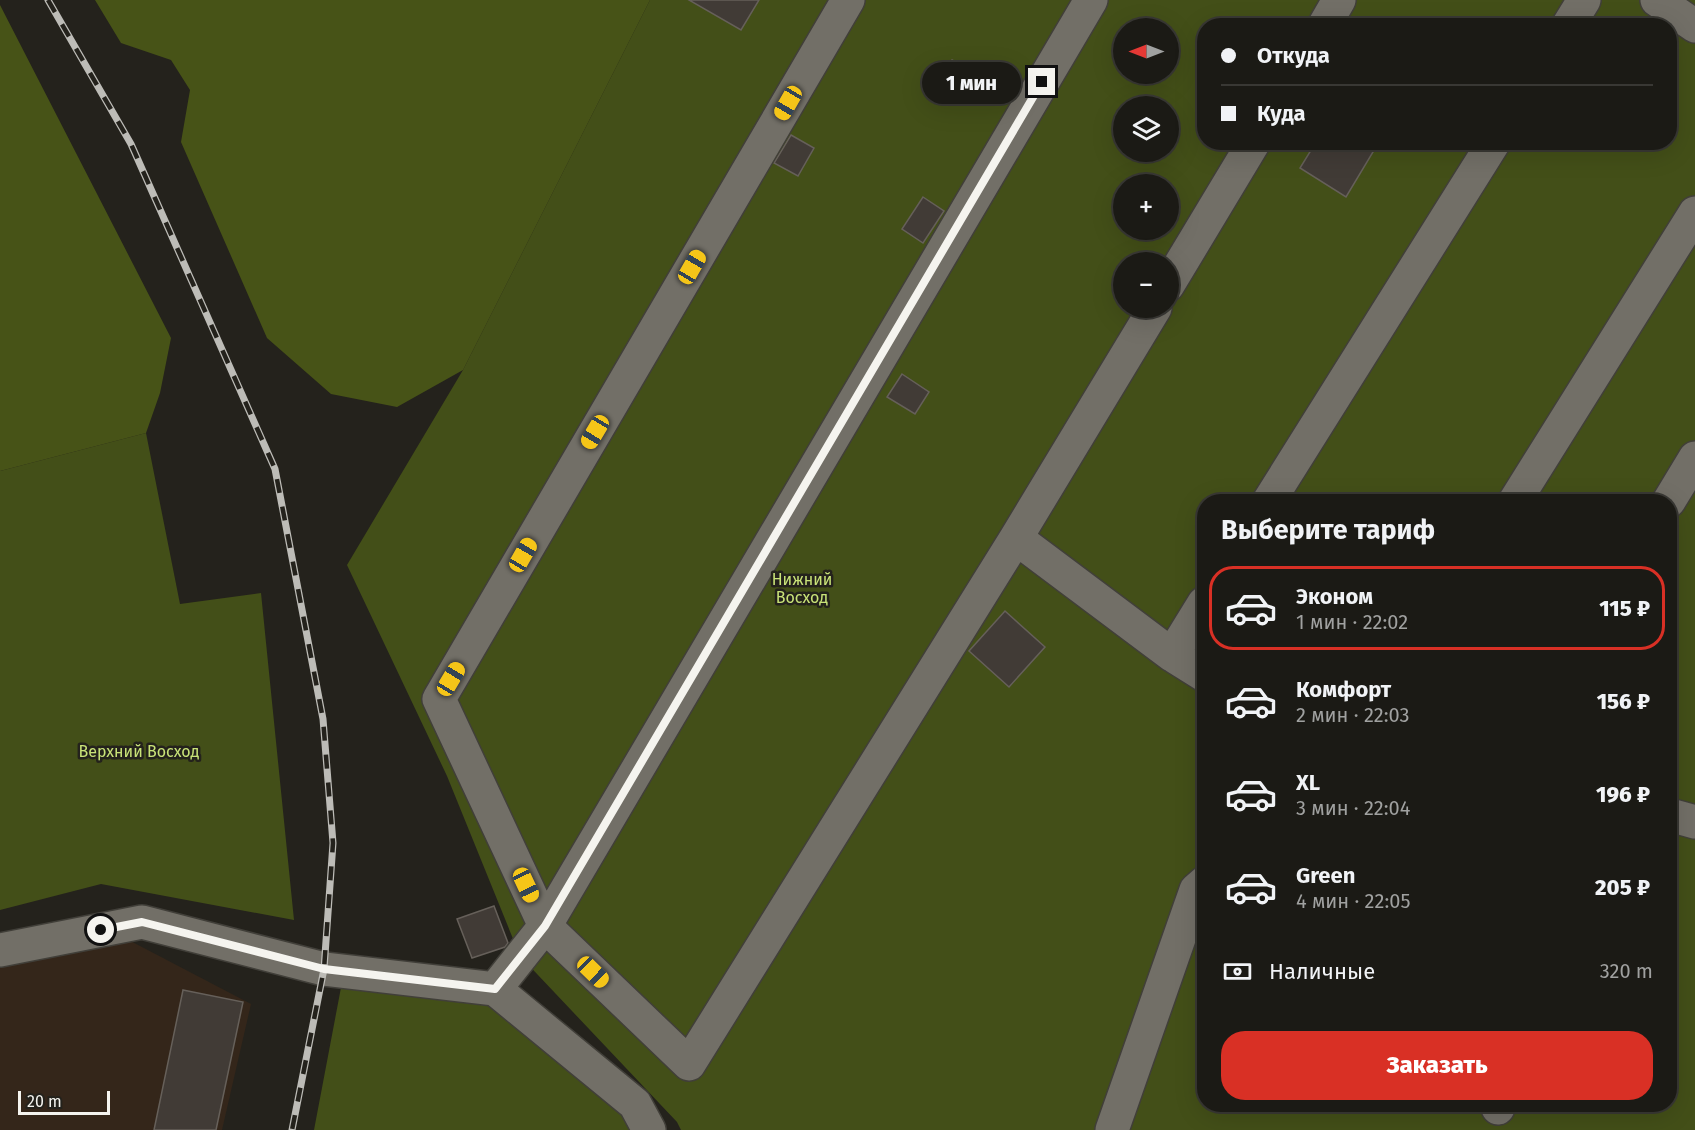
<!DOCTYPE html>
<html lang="ru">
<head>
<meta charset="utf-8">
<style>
  body { margin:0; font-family:"Fira Sans",sans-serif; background:#282722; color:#f1f3f6; height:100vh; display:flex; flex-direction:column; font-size:22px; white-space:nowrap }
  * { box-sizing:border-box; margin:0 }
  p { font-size:20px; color:#a0a1a0 }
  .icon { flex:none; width:33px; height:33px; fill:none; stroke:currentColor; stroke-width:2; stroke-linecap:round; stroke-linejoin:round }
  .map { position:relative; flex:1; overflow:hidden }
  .details { position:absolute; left:1197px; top:494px; width:480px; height:618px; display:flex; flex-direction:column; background:#1b1a15; border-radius:24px; box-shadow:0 6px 24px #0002,0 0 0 2px #393834 }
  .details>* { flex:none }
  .top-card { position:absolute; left:1197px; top:18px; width:480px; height:132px; border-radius:24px; box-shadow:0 6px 24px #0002,0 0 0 2px #393834; display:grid; align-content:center; height:132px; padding:0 24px; background:#1b1a15 }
  .needle { width:39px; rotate:270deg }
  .controls { position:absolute; left:1113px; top:18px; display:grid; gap:12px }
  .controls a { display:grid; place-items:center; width:66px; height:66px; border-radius:50%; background:#1b1a15; box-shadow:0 6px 24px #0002,0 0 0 2px #393834; font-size:30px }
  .scale { position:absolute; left:18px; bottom:15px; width:92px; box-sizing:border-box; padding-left:6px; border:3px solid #f5f4ef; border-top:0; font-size:16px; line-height:21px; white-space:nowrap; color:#f5f4ef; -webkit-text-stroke:4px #24221c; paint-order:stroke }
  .end { position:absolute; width:27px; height:27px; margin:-14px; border:8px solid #f5f4ef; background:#111; box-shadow:0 0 0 3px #111 }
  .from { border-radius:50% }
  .bubble { position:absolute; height:42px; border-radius:21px; background:#1b1a15; box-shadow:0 6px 24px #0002,0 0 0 2px #393834; font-size:20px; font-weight:800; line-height:42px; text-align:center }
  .car { position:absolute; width:18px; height:36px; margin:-18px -9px; border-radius:8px; box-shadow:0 0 4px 2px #0007; background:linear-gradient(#f5c518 24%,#345 0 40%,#f5c518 0 76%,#345 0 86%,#f5c518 0) }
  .top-card b { display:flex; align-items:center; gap:21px; height:57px; font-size:22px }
  .top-card b+b { border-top:2px solid #393834 }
  .top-card i { width:15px; height:15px; background:#f1f3f6 }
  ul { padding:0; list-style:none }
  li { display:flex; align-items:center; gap:18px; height:84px; margin:0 12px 9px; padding:0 12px; border:3px solid transparent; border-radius:24px }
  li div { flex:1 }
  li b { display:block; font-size:22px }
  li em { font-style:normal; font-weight:800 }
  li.current { border-color:#d93025 }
  li>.icon { width:54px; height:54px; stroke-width:1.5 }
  h2 { padding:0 24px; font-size:27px; line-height:72px }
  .pay { display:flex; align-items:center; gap:15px; height:66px; padding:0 24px; font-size:22px }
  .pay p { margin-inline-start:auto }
  .action { display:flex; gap:12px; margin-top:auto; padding:12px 24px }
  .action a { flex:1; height:69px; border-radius:24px; background:#d93025; color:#fff; font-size:24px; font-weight:800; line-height:69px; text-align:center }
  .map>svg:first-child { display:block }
  .industrial { fill:#34261a }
  .green { fill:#434f18; fill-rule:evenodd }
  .forest { fill:#475317 }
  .building { fill:#413b36; stroke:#66605a; stroke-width:1.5 }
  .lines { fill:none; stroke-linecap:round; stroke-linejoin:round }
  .minor-casing { stroke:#413f39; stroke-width:36 }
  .minor { stroke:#726f67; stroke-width:33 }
  .rail-casing { stroke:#bdbcb7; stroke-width:7 }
  .rail { stroke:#24221c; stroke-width:4.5; stroke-dasharray:14; stroke-linecap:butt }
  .route { stroke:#f5f4ef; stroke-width:8 }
  .labels { text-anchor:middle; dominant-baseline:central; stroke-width:5; stroke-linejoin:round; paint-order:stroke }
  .park-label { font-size:16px; fill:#c9e378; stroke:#24221c }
</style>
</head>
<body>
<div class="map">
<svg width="1695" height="1130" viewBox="0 0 1695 1130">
  <rect width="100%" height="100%" fill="#24221c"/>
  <!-- industrial -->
  <path class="industrial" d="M119,935L251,1004L222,1130H0V959Z"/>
  <!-- green -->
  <path class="green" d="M650,0H1695V1130H681L677,1122L520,956L447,776L347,565L463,370ZM1204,26H1670V142H1204ZM1124,28H1168V74H1124ZM1124,106H1168V152H1124ZM1124,184H1168V230H1124ZM1124,262H1168V308H1124ZM1204,501H1670V1104H1204Z
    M146,433L180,604L261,593L294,920L101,884L0,910V471Z
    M343,977L489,996L623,1114L631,1130H314Z"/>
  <!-- forest -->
  <path class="forest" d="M95,0H650L463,370L397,407L331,394L267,338L181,142L190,90L171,60L121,43Z
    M0,5L171,338L160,393L146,433L0,471Z"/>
  <!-- building -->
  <path class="building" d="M689,0H759L741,30Z
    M952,60L986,79L971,105L937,85Z
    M791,135L814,148L798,176L774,163Z
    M1316,142H1379L1346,197L1300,168Z
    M923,197L944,211L923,243L902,229Z
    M902,374L929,392L915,414L887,397Z
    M1005,611L1045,647L1009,687L969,651Z
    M494,906L508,943L505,947L472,958L457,919Z
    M183,990L243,1002L216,1130H154Z"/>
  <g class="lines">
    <defs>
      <path id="minor" d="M1091,0L545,926L689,1064L1016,538L1155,308
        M1657,0L1695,26
        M1324,26L1339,0
        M1568,26L1584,0
        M1168,285L1254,142
        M1269,501L1494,142
        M1515,501L1695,213
        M1669,501L1695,458
        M1016,538L1172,655L1204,603
        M1172,655L1204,675
        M1670,815L1695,822
        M0,950L142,922L324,969L495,989L635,1104L649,1130
        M495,989L545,926L439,699L848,0
        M1498,1108L1499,1104
        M1112,1130L1196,890L1204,883"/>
    </defs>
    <!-- minor casing -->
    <use href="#minor" class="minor-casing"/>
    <!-- minor -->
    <use href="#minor" class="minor"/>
    <defs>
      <path id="rail" d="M48,0L131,144L275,469L323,719L333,843L324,969L292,1130"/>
    </defs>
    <!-- rail casing -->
    <use href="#rail" class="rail-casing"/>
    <!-- rail -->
    <use href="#rail" class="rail"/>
  </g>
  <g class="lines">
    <!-- route -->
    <path class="route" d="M101,930L142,922L324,969L495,989L545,926L1042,82"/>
  </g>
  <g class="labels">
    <!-- park labels -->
    <g class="park-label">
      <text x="802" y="579">Нижний<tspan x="802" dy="18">Восход</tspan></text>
      <text x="139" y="751">Верхний Восход</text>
    </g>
  </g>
</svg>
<div class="controls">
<a><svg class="needle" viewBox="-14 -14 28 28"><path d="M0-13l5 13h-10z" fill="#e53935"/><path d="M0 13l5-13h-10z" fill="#a0a1a0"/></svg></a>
<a><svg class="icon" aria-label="layers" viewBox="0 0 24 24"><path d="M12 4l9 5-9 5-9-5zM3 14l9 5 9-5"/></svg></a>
<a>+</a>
<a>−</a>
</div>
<div class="scale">20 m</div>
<i class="end from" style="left:101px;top:930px"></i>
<i class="end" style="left:1042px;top:82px"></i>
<div class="bubble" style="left:922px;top:62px;width:99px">1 мин</div>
<i class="car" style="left:788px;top:103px;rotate:210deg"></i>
<i class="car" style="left:692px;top:267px;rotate:30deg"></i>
<i class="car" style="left:595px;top:432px;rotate:211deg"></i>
<i class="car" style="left:523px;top:555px;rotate:30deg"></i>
<i class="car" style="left:451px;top:679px;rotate:31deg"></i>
<i class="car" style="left:526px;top:885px;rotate:155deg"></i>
<i class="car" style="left:593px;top:972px;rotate:134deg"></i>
<div class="top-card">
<b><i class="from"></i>Откуда</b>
<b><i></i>Куда</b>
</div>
<section class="details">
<h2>Выберите тариф</h2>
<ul>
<li class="current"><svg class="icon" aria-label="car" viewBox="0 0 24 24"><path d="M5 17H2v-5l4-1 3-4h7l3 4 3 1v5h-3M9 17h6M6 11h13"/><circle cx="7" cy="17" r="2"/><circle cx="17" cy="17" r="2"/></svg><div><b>Эконом</b><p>1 мин · 22:02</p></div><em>115 ₽</em></li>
<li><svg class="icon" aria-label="car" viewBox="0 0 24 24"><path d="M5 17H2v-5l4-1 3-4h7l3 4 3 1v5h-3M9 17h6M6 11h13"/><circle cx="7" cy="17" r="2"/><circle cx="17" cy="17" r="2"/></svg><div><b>Комфорт</b><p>2 мин · 22:03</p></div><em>156 ₽</em></li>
<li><svg class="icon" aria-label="car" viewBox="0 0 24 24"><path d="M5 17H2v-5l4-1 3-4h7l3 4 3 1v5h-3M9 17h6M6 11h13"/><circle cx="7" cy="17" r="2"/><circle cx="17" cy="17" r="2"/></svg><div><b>XL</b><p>3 мин · 22:04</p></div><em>196 ₽</em></li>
<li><svg class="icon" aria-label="car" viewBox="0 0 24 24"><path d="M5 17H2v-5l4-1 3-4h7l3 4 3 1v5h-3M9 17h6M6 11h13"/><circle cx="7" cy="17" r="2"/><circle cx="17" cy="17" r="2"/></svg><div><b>Green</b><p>4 мин · 22:05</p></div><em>205 ₽</em></li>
</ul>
<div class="pay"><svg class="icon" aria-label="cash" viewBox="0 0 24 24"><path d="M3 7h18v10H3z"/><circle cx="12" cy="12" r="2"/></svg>Наличные<p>320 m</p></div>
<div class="action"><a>Заказать</a></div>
</section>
</div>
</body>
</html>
